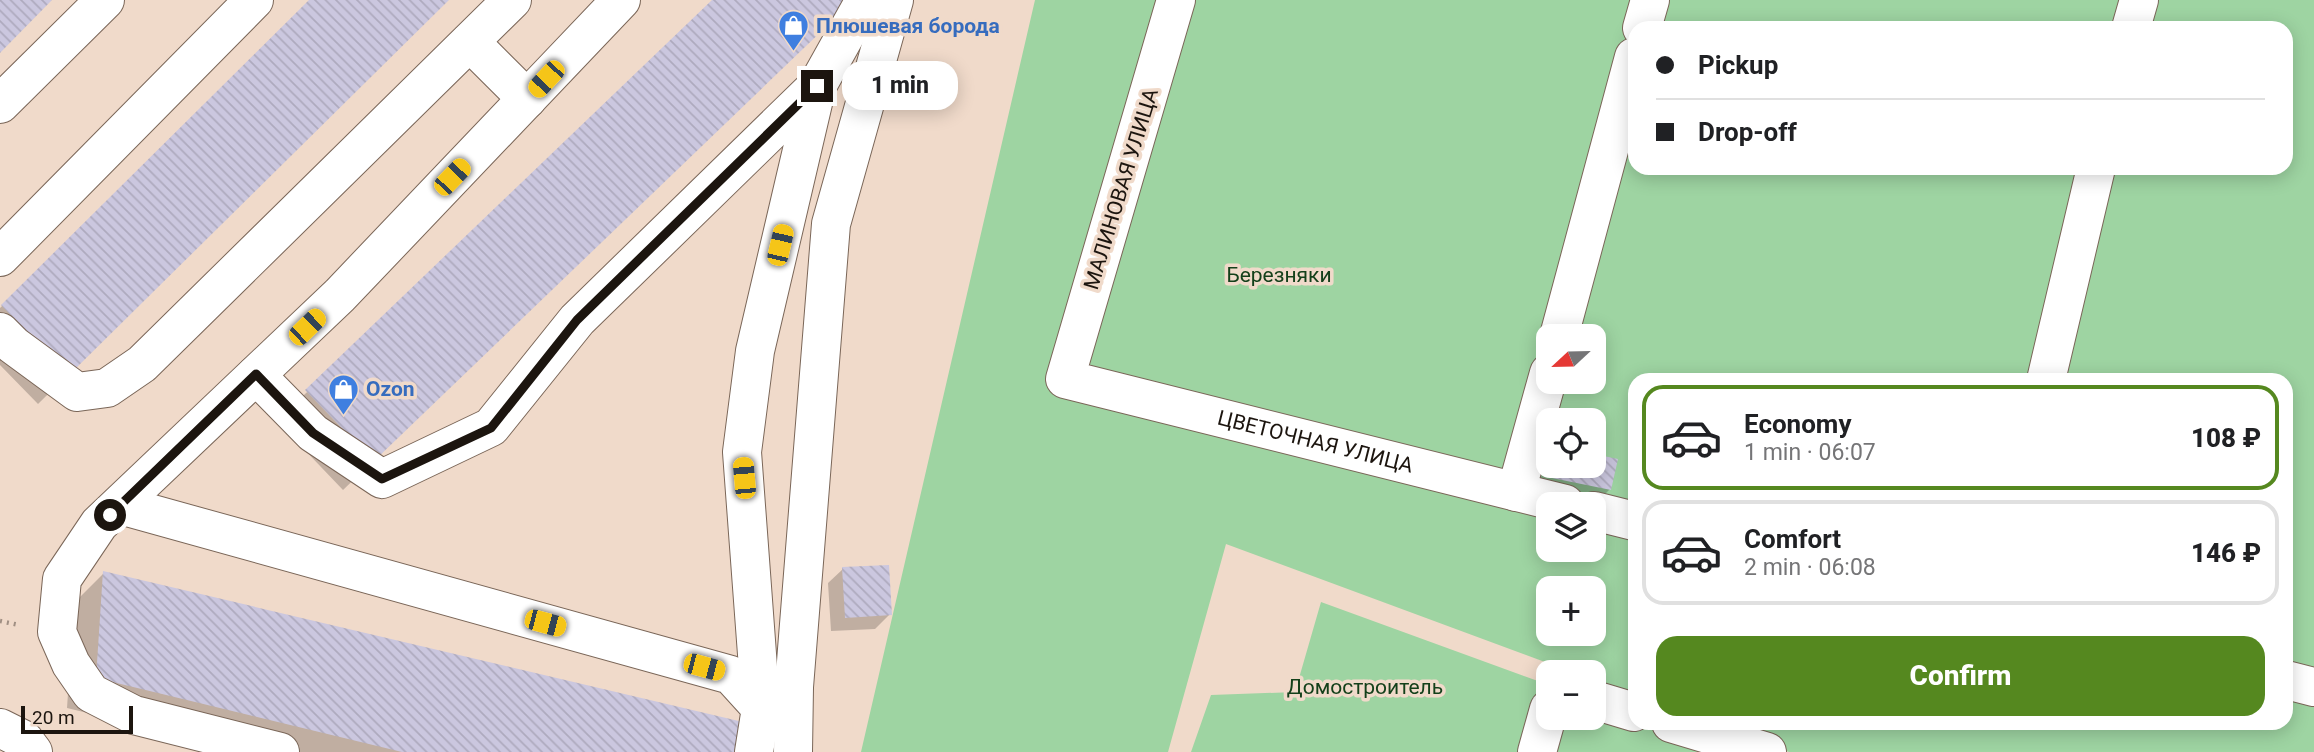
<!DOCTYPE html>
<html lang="en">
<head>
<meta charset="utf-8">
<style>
  body { margin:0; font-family:Roboto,sans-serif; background:#f2f2f2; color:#202124; height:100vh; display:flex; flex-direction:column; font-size:26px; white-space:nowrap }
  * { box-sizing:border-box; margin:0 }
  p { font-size:23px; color:#757577 }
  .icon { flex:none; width:38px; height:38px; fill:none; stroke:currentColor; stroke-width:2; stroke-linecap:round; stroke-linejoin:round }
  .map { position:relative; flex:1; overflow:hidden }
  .panel { position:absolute; left:1628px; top:373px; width:665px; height:357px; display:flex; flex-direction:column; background:#fff; border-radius:21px; box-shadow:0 4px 18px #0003 }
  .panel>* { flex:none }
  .hud { position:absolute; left:1628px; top:21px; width:665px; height:154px; border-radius:21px; box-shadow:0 4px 18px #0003; display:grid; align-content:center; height:154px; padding:0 28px; background:#fff }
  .needle { width:46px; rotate:248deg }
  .tools { position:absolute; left:1536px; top:324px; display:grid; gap:14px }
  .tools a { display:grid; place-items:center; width:70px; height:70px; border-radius:14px; background:#fff; box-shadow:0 4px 18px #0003; font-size:35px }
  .scale { position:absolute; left:21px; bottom:18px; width:112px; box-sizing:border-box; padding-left:7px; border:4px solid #1c150f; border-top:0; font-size:19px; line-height:24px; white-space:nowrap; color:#1c150f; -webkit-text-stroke:5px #f0daca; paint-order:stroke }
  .end { position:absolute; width:32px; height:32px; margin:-16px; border:9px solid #1c150f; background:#fff; box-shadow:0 0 0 4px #fff }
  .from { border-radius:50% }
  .bubble { position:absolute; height:49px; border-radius:21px; background:#fff; box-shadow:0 4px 18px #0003; font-size:23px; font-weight:800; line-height:49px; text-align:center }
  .car { position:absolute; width:21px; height:42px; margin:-21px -10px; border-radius:9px; box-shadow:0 0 5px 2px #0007; background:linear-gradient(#f5c518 24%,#345 0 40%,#f5c518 0 76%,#345 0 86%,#f5c518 0) }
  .hud b { display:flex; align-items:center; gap:24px; height:66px; font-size:26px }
  .hud b+b { border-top:2px solid #e0e0e0 }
  .hud i { width:18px; height:18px; background:#202124 }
  ul { padding:12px 0 0; list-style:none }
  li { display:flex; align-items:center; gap:21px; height:105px; margin:0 14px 10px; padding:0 14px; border:4px solid #e0e0e0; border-radius:21px }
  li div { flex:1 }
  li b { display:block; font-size:26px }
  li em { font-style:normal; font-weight:800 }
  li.selected { border-color:#55881f }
  li>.icon { width:63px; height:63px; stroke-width:1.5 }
  .button { display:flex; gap:14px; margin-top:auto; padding:14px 28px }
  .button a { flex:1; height:80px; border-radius:21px; background:#55881f; color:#fff; font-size:28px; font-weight:800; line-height:80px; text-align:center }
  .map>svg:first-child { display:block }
  .garden { fill:#9ed4a2; fill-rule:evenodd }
  .shadow { fill:#0003 }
  .building { fill:url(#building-back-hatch) }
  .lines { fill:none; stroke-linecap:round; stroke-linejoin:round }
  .minor-casing { stroke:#7a6658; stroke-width:40 }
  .path { stroke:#a08f83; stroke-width:4.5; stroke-dasharray:2 5; stroke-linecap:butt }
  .minor { stroke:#fff; stroke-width:38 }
  .route { stroke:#1c150f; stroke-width:9 }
  .labels { text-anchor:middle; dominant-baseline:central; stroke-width:7; stroke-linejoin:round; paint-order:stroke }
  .shop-label { font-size:21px; font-weight:bold; fill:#366cbe; stroke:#f0daca; text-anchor:start }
  .street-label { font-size:21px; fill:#1c150f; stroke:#f0daca }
  .park-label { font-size:21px; fill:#13401a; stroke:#f0daca }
</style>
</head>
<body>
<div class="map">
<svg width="2314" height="752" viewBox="0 0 2314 752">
  <defs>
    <pattern id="building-back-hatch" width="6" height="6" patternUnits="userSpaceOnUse" patternTransform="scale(1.75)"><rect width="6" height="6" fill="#cbc7df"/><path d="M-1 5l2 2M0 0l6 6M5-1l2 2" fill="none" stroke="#aeaabe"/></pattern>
  </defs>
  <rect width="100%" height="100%" fill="#f0daca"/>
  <!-- garden -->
  <path class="garden" d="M1035,0H2314V752H1789L1710,723H2286V380H1634V695L1594,680V672H1572L1226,544L1168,752H861ZM1634,28H2286V168H1634ZM1549,336H1594V382H1549ZM1549,420H1594V466H1549ZM1549,504H1594V550H1549ZM1549,588H1594V634H1549Z
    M1321,602L1549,685V718H1594L1634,723H1671L1767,752H1191L1211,695L1295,692Z"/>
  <!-- shadow -->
  <path class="shadow" d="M312,0H447L38,404L0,365V308Z
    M714,0L824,27L343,490L277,421Z
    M1549,458V466H1594L1610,489L1595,504L1538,492L1544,463Z
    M843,569L890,614L875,629L831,631L828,583Z
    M104,573L734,752H248L67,708L74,603Z"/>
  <!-- building -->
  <path class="building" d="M0,0H52L0,53Z
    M309,0H449L69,375L1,305Z
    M712,0H854L374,461L305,390Z
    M1594,454L1618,459L1611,490L1552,478L1554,466H1594Z
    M889,565L892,615L845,618L842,567Z
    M103,571L743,722L736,752H402L96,678Z"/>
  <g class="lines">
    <defs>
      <g id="minor">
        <path id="s1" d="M1176,0L1065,379L1565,504"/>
        <path d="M1642,28L1650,0"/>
        <path d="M2131,28L2139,0"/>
        <path d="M470,42L527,99"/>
        <path d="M0,104L105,0"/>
        <path d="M0,257L254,0"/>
        <path d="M0,332L13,345L77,392L107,388L142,364L512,0"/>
        <path d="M1559,336L1634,57"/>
        <path d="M256,375L313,433L382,479L491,427L577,320L817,86"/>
        <path d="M2046,380L2096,168"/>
        <path d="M1516,492L1549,373"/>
        <path d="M120,505L731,675L761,708L754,752"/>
        <path d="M1594,511L1634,521"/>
        <path d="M2286,680L2314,687"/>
        <path d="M1594,700L1634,712"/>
        <path d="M761,708L742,452L755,351L817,86L865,0"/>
        <path d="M1671,723L1767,752"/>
        <path d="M0,728L24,740L33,752"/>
        <path d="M280,752L134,715L91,693L71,664L57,632L62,579L99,524L340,295L621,0"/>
        <path d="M793,752L794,687L831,224L894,0"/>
        <path d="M1537,752L1549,709"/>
      </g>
    </defs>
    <!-- minor casing -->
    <use href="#minor" class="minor-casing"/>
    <!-- path -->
    <path class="path" d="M0,621L19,625"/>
    <!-- minor -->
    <use href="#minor" class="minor"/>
  </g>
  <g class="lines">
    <!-- route -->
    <path class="route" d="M110,515L256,374L313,433L382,479L491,428L577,320L817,86"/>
  </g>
  <!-- icons -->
  <defs>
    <symbol id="shop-pin" viewBox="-11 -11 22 30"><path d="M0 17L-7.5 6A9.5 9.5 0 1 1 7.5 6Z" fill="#3f7fe0" stroke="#f0daca"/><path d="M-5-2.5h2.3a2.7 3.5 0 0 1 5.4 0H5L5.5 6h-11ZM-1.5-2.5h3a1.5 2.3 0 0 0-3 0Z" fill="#fff"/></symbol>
  </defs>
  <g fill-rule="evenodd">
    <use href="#shop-pin" x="776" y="8" width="35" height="47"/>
    <use href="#shop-pin" x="326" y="372" width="35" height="47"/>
  </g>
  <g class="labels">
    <!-- shop labels -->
    <g class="shop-label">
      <text x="816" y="26">Плюшевая борода</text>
      <text x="366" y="389">Ozon</text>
    </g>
    <!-- street labels -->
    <g class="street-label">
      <text transform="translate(1121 189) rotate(-73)">МАЛИНОВАЯ УЛИЦА</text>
      <text stroke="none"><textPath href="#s1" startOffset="653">ЦВЕТОЧНАЯ УЛИЦА</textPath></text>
    </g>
    <!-- park labels -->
    <g class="park-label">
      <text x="1279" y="275">Березняки</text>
      <text x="1365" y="687">Домостроитель</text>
    </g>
  </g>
</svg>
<div class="tools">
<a><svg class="needle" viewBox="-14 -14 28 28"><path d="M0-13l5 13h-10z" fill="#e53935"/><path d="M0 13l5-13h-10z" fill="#757577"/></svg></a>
<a><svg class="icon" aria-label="locate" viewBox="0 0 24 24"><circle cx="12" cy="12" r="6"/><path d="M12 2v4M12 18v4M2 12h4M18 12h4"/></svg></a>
<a><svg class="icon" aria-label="layers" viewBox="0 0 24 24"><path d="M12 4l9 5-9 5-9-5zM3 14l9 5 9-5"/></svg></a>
<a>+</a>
<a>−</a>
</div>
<div class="scale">20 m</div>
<i class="end from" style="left:110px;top:515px"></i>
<i class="end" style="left:817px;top:86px"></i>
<div class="bubble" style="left:842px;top:61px;width:116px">1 min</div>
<i class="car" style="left:546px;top:79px;rotate:223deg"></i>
<i class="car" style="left:452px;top:177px;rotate:44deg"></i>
<i class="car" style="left:780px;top:245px;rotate:13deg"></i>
<i class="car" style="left:307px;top:327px;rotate:46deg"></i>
<i class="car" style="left:744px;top:478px;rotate:355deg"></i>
<i class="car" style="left:545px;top:623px;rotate:105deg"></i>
<i class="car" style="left:704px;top:667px;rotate:105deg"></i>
<div class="hud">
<b><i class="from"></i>Pickup</b>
<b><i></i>Drop-off</b>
</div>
<section class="panel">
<ul>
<li class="selected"><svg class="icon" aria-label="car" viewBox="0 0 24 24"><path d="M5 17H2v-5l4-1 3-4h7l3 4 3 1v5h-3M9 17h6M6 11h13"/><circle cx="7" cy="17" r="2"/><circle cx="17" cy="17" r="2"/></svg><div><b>Economy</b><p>1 min · 06:07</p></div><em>108 ₽</em></li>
<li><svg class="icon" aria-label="car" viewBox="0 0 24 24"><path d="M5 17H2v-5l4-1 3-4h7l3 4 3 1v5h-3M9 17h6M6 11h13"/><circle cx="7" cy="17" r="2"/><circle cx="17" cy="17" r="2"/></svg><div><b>Comfort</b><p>2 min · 06:08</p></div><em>146 ₽</em></li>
</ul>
<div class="button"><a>Confirm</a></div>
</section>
</div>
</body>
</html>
